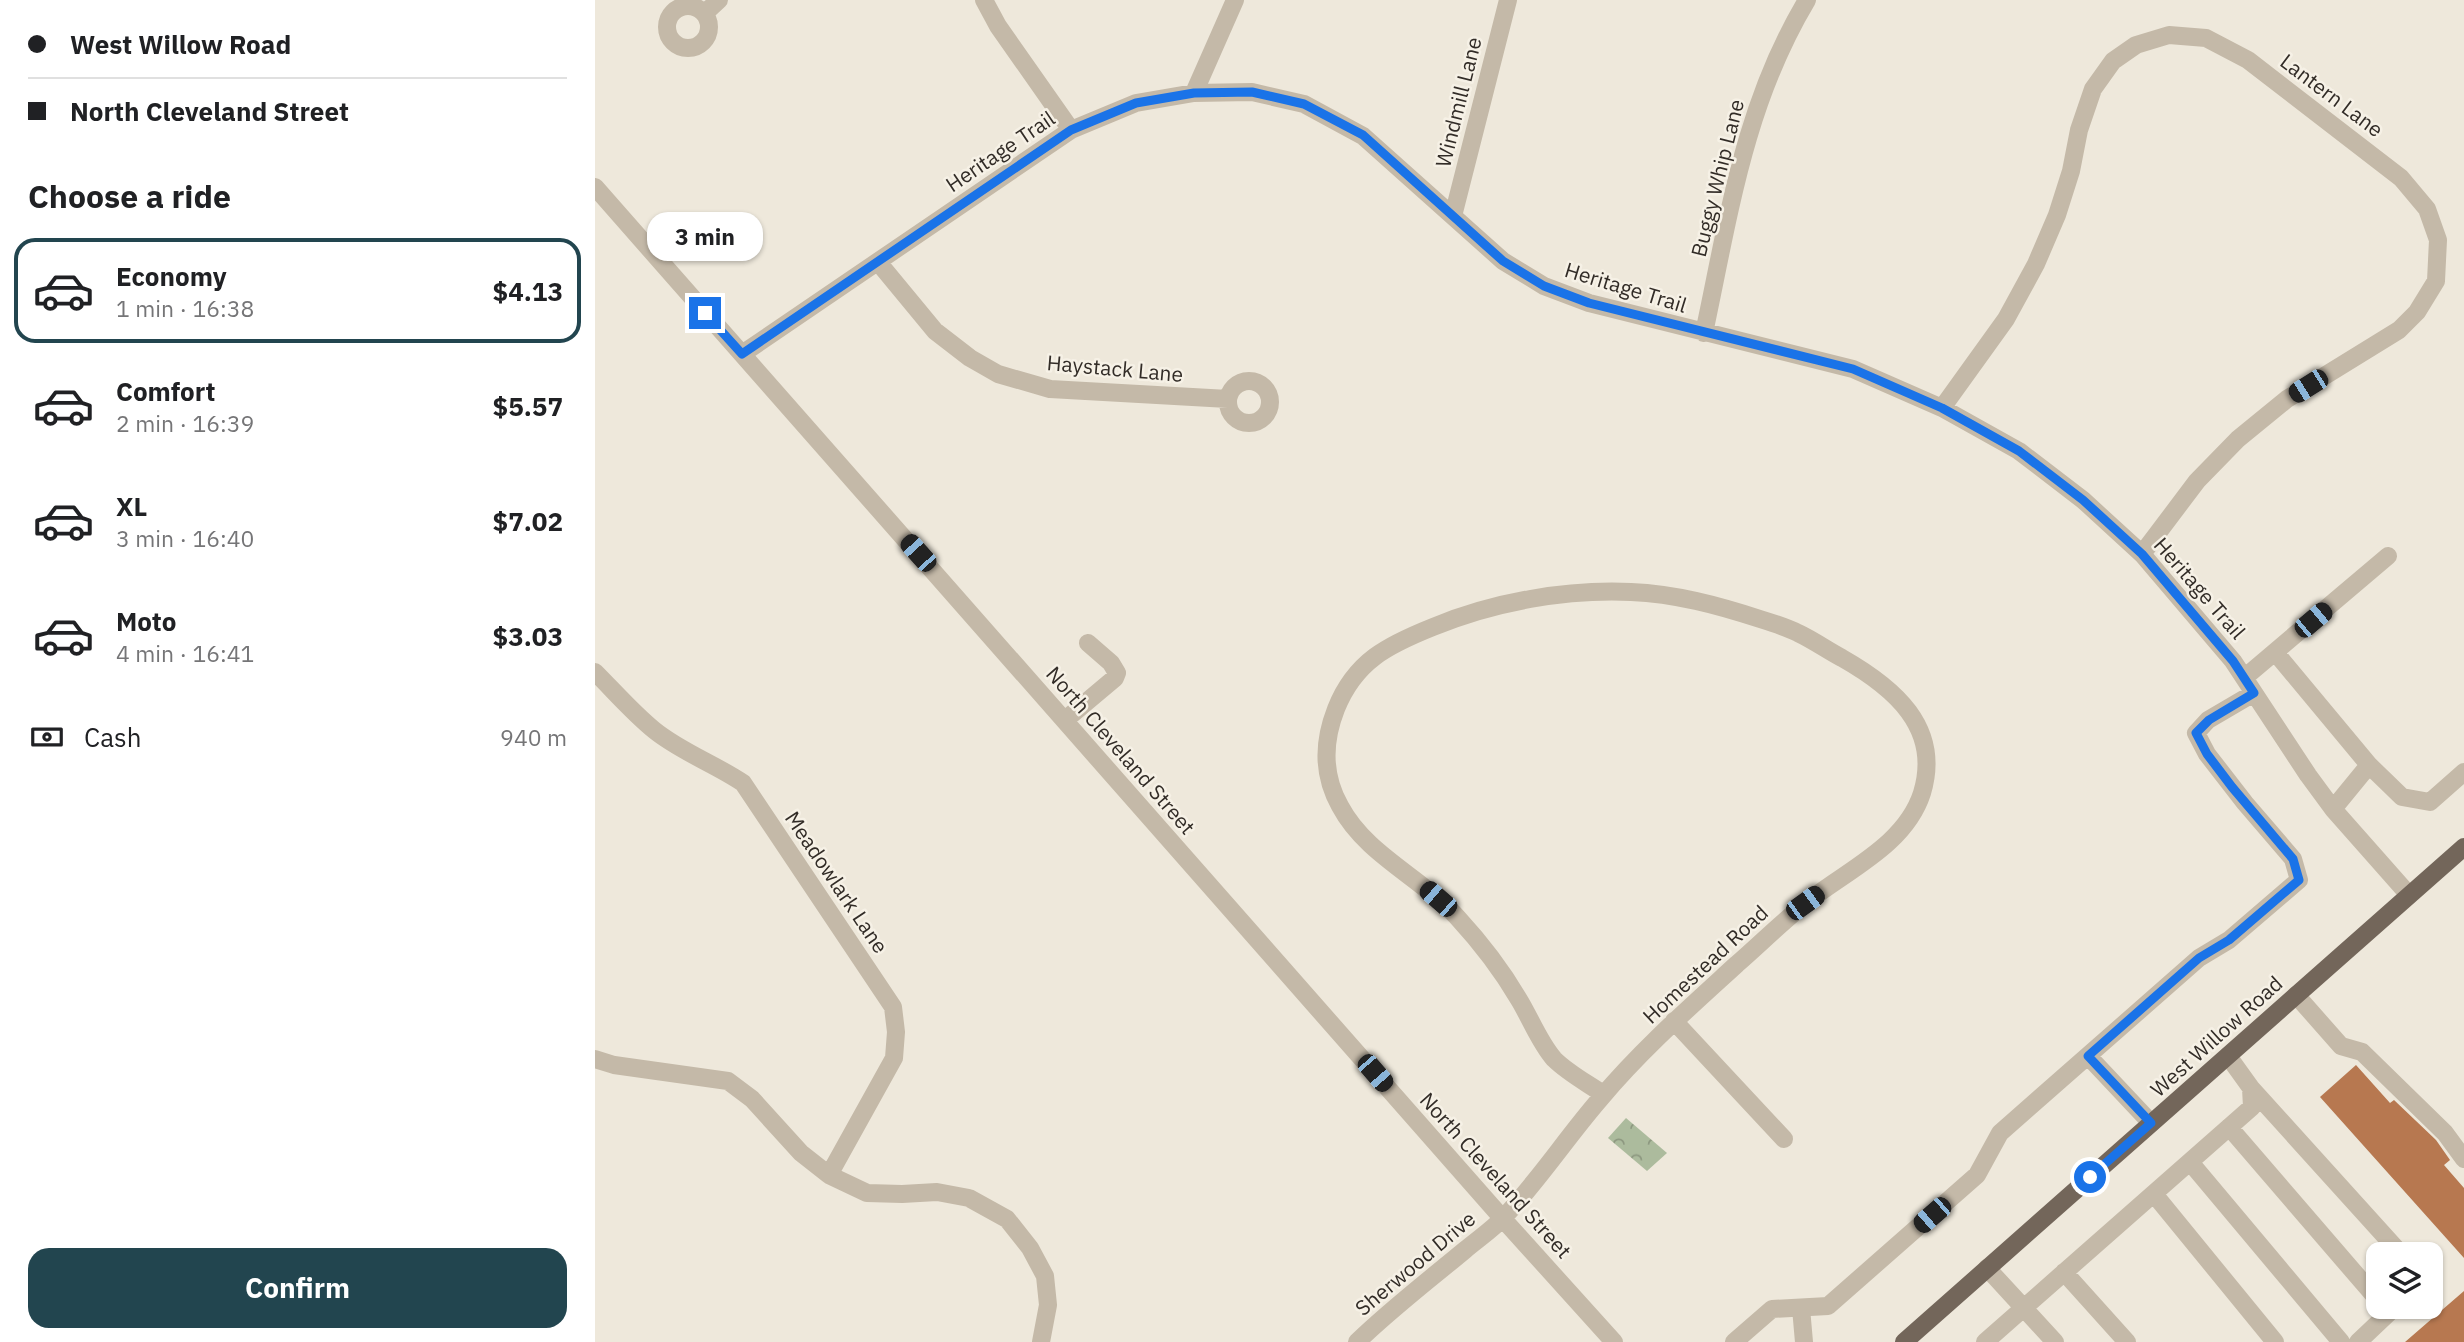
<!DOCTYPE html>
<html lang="en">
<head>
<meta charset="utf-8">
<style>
  body { margin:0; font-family:"IBM Plex Sans",sans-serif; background:#f6f6f6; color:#202124; height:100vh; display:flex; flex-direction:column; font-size:26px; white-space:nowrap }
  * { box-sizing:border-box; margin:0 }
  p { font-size:23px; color:#757577 }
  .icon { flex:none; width:38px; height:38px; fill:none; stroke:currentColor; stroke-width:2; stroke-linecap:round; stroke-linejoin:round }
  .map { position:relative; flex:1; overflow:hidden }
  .side { display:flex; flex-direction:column; background:#fff; width:595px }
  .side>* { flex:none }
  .top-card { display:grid; align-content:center; height:154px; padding:0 28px; background:#fff }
  .fabs { position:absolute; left:1771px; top:1242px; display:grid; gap:14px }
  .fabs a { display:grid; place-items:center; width:77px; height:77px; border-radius:14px; background:#fff; box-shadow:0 2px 5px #0004; font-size:35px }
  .end { position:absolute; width:32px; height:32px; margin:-16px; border:9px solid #1a73e8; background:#fff; box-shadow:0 0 0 4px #fff }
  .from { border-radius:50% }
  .bubble { position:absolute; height:49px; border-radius:21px; background:#fff; box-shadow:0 2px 5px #0004; font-size:23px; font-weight:700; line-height:49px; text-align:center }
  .car { position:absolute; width:21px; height:42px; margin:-21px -10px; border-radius:9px; box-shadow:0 0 5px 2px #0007; background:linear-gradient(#222 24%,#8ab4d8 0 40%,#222 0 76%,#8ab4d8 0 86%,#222 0) }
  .top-card b { display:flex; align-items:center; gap:24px; height:66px; font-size:26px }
  .top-card b+b { border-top:2px solid #e0e0e0 }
  .top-card i { width:18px; height:18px; background:#202124 }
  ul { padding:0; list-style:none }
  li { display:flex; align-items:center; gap:21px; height:105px; margin:0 14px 10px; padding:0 14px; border:4px solid transparent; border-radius:21px }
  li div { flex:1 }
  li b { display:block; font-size:26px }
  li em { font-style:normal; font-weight:700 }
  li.current { border-color:#22454f }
  li>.icon { width:63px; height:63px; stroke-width:1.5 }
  h2 { padding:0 28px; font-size:32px; line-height:84px }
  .pay { display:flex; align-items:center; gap:18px; height:77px; padding:0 28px; font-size:26px }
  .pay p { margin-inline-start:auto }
  .primary-button { display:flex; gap:14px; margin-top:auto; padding:14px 28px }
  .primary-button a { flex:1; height:80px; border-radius:21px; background:#22454f; color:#fff; font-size:28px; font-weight:700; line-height:80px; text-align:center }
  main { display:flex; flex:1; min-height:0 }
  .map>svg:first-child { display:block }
  .park { fill:url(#park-crowns) }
  .building { fill:#b77850 }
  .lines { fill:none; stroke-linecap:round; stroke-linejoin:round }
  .minor { stroke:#c4b9a8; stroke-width:18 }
  .major { stroke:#73665a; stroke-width:18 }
  .route { stroke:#1a73e8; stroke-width:9 }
  .labels { text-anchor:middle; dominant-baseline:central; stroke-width:5; stroke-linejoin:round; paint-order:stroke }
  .street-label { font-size:21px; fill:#322c27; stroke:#f6f1e6 }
</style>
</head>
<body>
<main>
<section class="side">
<div class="top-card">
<b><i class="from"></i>West Willow Road</b>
<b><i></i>North Cleveland Street</b>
</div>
<h2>Choose a ride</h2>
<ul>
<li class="current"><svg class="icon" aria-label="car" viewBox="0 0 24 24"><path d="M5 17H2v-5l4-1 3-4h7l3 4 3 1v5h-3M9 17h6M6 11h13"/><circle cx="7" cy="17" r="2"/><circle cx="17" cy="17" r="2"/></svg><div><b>Economy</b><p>1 min · 16:38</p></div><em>$4.13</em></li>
<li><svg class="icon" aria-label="car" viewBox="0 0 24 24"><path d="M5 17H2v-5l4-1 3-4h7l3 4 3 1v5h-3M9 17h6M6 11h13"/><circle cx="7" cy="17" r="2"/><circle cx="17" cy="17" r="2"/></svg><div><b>Comfort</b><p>2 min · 16:39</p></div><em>$5.57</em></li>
<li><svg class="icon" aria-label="car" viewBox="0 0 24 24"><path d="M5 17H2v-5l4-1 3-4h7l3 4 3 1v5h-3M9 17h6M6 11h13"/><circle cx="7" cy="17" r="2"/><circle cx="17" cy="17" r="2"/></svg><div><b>XL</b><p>3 min · 16:40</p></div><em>$7.02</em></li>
<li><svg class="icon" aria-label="car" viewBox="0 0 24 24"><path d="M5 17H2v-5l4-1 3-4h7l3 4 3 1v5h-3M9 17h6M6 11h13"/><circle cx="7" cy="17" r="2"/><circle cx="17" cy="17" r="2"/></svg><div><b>Moto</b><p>4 min · 16:41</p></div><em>$3.03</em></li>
</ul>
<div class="pay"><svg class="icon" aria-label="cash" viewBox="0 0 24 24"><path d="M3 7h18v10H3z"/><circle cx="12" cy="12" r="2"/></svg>Cash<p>940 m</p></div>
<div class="primary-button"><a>Confirm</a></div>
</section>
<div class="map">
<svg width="1869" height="1342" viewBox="0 0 1869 1342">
  <defs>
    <pattern id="park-crowns" width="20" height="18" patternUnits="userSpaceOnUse" patternTransform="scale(1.75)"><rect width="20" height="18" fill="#acbb9d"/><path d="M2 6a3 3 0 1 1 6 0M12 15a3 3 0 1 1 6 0" fill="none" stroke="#8d9880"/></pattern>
  </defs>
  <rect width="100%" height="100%" fill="#eee8db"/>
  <!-- park -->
  <path class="park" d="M1031,1118L1072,1153L1052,1171L1013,1138Z"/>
  <!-- building -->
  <path class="building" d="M1761,1065L1795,1103L1799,1100L1841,1140L1855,1160L1849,1165L1869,1188V1258L1725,1097Z
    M1869,1291V1342H1810Z"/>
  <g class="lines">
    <!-- minor -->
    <path class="minor" d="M389,0L403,26L476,130
      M72 27a21 21 0 1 1 42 0a21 21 0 1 1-42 0Z
      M110,13L124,0
      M599,93L640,0
      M0,187L908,1219L1019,1342
      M858,216L913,0
      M283,262L340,331L375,358L403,374L455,389L633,399
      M1109,333C1134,216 1149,105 1212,0
      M147,354L476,130L541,103L599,93L657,92L709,104L768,136L908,261L949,286L994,303L1258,369L1347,408L1424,451L1488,500L1547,554L1638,661L1713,775L1738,809L1814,895
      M633 402a21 21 0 1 1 42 0a21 21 0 1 1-42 0Z
      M1347,408L1411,319L1441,264L1462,215L1476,171L1484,130L1498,89L1518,61L1541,45L1574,35L1611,38L1653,60L1806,178L1832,209L1843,240L1841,281L1822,312L1804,330L1692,399L1643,439L1602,481L1547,554
      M1680,652L1774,765L1738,809
      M0,672C19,691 38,713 59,730C86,752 120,764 148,783L298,1007L301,1032L299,1058L234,1175
      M1649,678L1793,556
      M470,720L520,678L522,673L516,663L493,643
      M1774,765L1807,797L1835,802L1869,772
      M1701,995L1746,1046L1767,1052L1850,1133L1869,1159
      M1079,1021L1189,1139
      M1493,1056L1556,1123
      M0,1059L19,1065L133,1081L157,1099L206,1153L234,1175L272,1193L307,1194L342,1192L374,1198L412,1219L435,1248L450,1276L453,1305L446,1342
      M1656,1088L1807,1255
      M1634,1127L1783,1300
      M1595,1162L1746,1342
      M1559,1194L1680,1342
      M1392,1268L1460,1342
      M1469,1272L1532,1342
      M1206,1308L1209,1342
      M762,1342C796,1309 834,1280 870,1250C883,1239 898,1229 909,1217C944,1180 972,1137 1005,1099C1046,1050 1095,1007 1142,964C1165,944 1187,922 1211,903C1250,871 1310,846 1327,793C1347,727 1298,687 1247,658C1232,650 1218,640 1203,633C1191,627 1178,623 1165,619C1122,605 1081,594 1036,592C971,589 898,602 838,627C793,645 760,661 741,709C728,742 727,774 745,806C771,855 826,877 862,917C885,942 906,969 923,998C935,1017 944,1042 959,1059C973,1073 992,1083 1008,1094
      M1139,1342L1177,1309L1233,1306L1382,1175L1405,1133L1604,958L1634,940L1704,880L1698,859L1650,803L1612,754L1601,733L1613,720L1659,693
      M1390,1342L1657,1107L1656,1088L1633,1056
      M1763,1342L1800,1307"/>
    <!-- major -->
    <path class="major" d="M1309,1342L1869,847"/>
  </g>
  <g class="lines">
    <!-- route -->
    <path class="route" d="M110,313L147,354L476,130L541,103L599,93L657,92L709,104L768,135L908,261L949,286L994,303L1258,369L1347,408L1424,451L1488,500L1547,554L1638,661L1659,693L1614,720L1601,733L1612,754L1637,787L1698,859L1704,880L1634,940L1604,958L1493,1056L1556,1123L1495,1177"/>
  </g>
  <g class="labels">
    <!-- street labels -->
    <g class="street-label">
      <text transform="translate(1737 95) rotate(37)">Lantern Lane</text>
      <text transform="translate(863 102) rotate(-76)">Windmill Lane</text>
      <text transform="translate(405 151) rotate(-34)">Heritage Trail</text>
      <text transform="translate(1122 178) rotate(-76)">Buggy Whip Lane</text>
      <text transform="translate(1031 287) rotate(17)">Heritage Trail</text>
      <text transform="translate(520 368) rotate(5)">Haystack Lane</text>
      <text transform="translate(1605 588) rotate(49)">Heritage Trail</text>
      <text transform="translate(526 750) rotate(49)">North Cleveland Street</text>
      <text transform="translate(242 882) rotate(56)">Meadowlark Lane</text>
      <text transform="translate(1110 964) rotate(-43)">Homestead Road</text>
      <text transform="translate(1621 1036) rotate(-42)">West Willow Road</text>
      <text transform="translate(901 1175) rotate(48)">North Cleveland Street</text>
      <text transform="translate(820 1263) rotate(-40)">Sherwood Drive</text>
    </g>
  </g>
</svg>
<div class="fabs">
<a><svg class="icon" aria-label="layers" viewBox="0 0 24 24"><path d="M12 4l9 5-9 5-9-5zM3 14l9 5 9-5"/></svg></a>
</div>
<i class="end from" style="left:1495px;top:1177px"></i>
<i class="end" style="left:110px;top:313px"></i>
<div class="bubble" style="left:52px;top:212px;width:116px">3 min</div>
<i class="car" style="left:1713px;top:386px;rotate:238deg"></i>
<i class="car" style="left:323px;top:553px;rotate:318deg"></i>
<i class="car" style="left:1718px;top:620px;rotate:50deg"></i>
<i class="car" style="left:843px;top:899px;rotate:311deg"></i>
<i class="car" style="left:1210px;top:903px;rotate:54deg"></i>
<i class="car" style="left:780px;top:1073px;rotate:139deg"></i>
<i class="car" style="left:1337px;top:1215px;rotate:229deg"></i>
</div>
</main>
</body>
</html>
